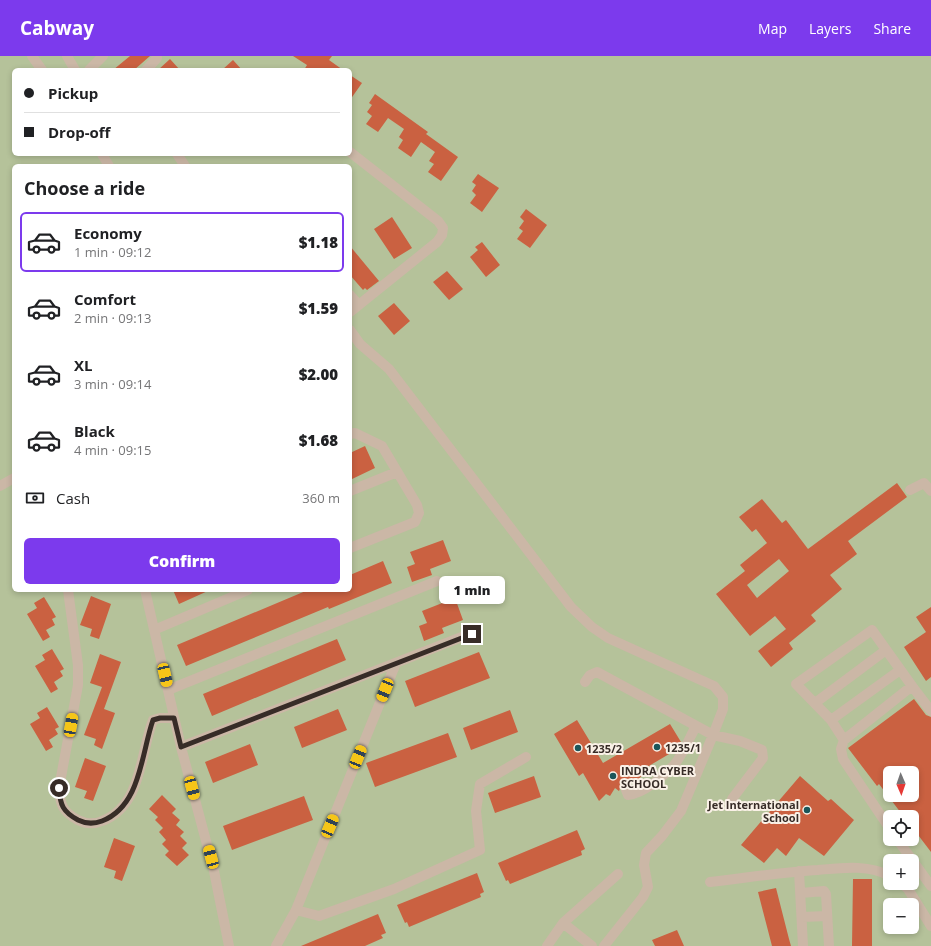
<!DOCTYPE html>
<html lang="en">
<head>
<meta charset="utf-8">
<style>
  body { margin:0; font-family:"Open Sans",sans-serif; background:#f2f2f2; color:#202124; height:100vh; display:flex; flex-direction:column; font-size:15px; white-space:nowrap }
  * { box-sizing:border-box; margin:0 }
  p { font-size:13px; color:#757577 }
  .icon { flex:none; width:22px; height:22px; fill:none; stroke:currentColor; stroke-width:2; stroke-linecap:round; stroke-linejoin:round }
  .map { position:relative; flex:1; overflow:hidden }
  .side { position:absolute; left:12px; top:108px; width:340px; height:428px; display:flex; flex-direction:column; background:#fff; border-radius:6px; box-shadow:0 2px 6px #0003 }
  .side>* { flex:none }
  .banner { position:absolute; left:12px; top:12px; width:340px; height:88px; border-radius:6px; box-shadow:0 2px 6px #0003; display:grid; align-content:center; height:88px; padding:0 12px; background:#fff }
  .needle { width:26px; rotate:178deg }
  .controls { position:absolute; left:883px; top:710px; display:grid; gap:8px }
  .controls a { display:grid; place-items:center; width:36px; height:36px; border-radius:6px; background:#fff; box-shadow:0 2px 6px #0003; font-size:20px }
  .end { position:absolute; width:18px; height:18px; margin:-9px; border:5px solid #372c27; background:#fff; box-shadow:0 0 0 2px #fff }
  .from { border-radius:50% }
  .bubble { position:absolute; height:28px; border-radius:6px; background:#fff; box-shadow:0 2px 6px #0003; font-size:13px; font-weight:800; line-height:28px; text-align:center }
  .car { position:absolute; width:12px; height:24px; margin:-12px -6px; border-radius:5px; box-shadow:0 0 3px 1px #0007; background:linear-gradient(#f5c518 24%,#345 0 40%,#f5c518 0 76%,#345 0 86%,#f5c518 0) }
  .banner b { display:flex; align-items:center; gap:14px; height:38px; font-size:15px }
  .banner b+b { border-top:1px solid #e0e0e0 }
  .banner i { width:10px; height:10px; background:#202124 }
  ul { padding:0; list-style:none }
  li { display:flex; align-items:center; gap:12px; height:60px; margin:0 8px 6px; padding:0 4px; border:2px solid transparent; border-radius:6px }
  li div { flex:1 }
  li b { display:block; font-size:15px }
  li em { font-style:normal; font-weight:800 }
  li.active { border-color:#7c3aed }
  li>.icon { width:36px; height:36px; stroke-width:1.5 }
  h2 { padding:0 12px; font-size:18px; line-height:48px }
  .pay { display:flex; align-items:center; gap:10px; height:44px; padding:0 12px; font-size:15px }
  .pay p { margin-inline-start:auto }
  .action { display:flex; gap:8px; margin-top:auto; padding:8px 12px }
  .action a { flex:1; height:46px; border-radius:6px; background:#7c3aed; color:#fff; font-size:16px; font-weight:800; line-height:46px; text-align:center }
  header { display:flex; align-items:center; gap:24px; box-sizing:border-box; height:56px; padding:0 20px; background:#7c3aed; color:#fff }
  header strong { font-size:19px }
  nav { display:flex; gap:22px; margin-inline-start:auto; font-size:14px }
  .map>svg:first-child { display:block }
  .green { fill:#b5c29a; fill-rule:evenodd }
  .building { fill:#ca6141; fill-rule:evenodd }
  .lines { fill:none; stroke-linecap:round; stroke-linejoin:round }
  .minor { stroke:#cbb7a6; stroke-width:10 }
  .route { stroke:#372c27; stroke-width:5 }
  .poi-dot { fill:#1b565a; stroke:#faf1e7; stroke-width:1.5 }
  .labels { text-anchor:middle; dominant-baseline:central; stroke-width:4; stroke-linejoin:round; paint-order:stroke }
  .poi-label { font-size:11px; font-weight:bold; fill:#372c27; stroke:#faf1e7; text-anchor:start }
</style>
</head>
<body>
<header>
<strong>Cabway</strong>
<nav><a>Map</a><a>Layers</a><a>Share</a></nav>
</header>
<div class="map">
<svg width="931" height="890" viewBox="0 0 931 890">
  <rect width="100%" height="100%" fill="#f3e7db"/>
  <!-- green -->
  <path class="green" d="M0,0H931V890H0ZM14,14H350V98H14ZM14,110H350V534H14ZM890,717H912V739H890ZM890,761H912V783H890ZM890,805H912V827H890ZM890,849H912V871H890Z"/>
  <!-- building -->
  <path class="building" d="M130,0H150L134,14H113Z
    M293,0H332L329,4L343,14H304L307,9Z
    M170,3L180,14H158Z
    M233,4L242,14H222Z
    M350,19L362,27L350,44Z
    M375,38L428,76L426,78L458,101L441,125L428,116L434,108L429,105L435,96L421,86L411,101L398,92L403,84L399,81L404,73L388,62L378,76L366,68L372,60L367,56L372,49L369,47Z
    M478,118L499,132L482,156L470,147L476,139L472,135L476,129L472,126Z
    M526,153L547,169L530,192L517,183L523,175L519,172L524,165L520,161Z
    M392,161L412,192L394,203L374,173Z
    M482,186L500,209L486,221L470,201L478,194L475,191Z
    M350,190L379,225L367,234L365,232L363,234L350,219Z
    M447,215L463,233L449,244L433,226Z
    M394,247L410,265L394,279L378,260Z
    M365,390L375,412L350,424V397Z
    M897,427L907,441L848,485L857,498L830,519L842,533L811,559L816,565L789,587L793,593L771,611L758,595L786,573L775,560L750,580L716,538L745,515L740,509L767,487L756,473L752,476L739,461L762,443L782,467L786,464L808,493ZM779,503L789,515L757,542L747,529Z
    M443,484L451,505L430,513L432,519L412,526L407,511L415,508L410,496Z
    M383,505L392,527L329,553L328,551L186,610L177,589L308,534H350V519Z
    M173,534H210L179,548Z
    M91,540L111,548L99,583L90,580L92,573L80,569Z
    M44,541L56,561L52,563L55,569L46,574L50,581L43,585L27,558L37,552L34,547Z
    M455,542L463,564L442,572L444,577L424,585L419,570L427,567L422,555Z
    M931,551V621L926,625L904,591L926,576L916,561Z
    M337,583L346,604L212,660L203,638Z
    M52,593L64,613L60,615L63,620L54,626L58,633L51,637L35,610L45,604L42,599Z
    M479,596L490,622L415,651L405,625Z
    M100,598L121,606L104,653L115,657L102,693L94,689L96,683L84,679L102,631L90,627Z
    M914,643L926,659L931,661V796L912,771V761H904L879,728L877,730L848,692ZM890,717H912V739H890Z
    M47,651L59,671L55,673L58,678L49,684L53,691L46,695L30,668L40,662L37,657Z
    M338,653L347,674L302,692L294,671Z
    M510,654L518,676L471,694L463,672Z
    M577,664L603,707L670,668L681,686L676,694L642,714L644,717L637,725L634,722L629,729L624,727L621,730L619,735L615,732L610,740L606,738L599,745L583,717L579,720L554,678Z
    M448,677L457,701L375,731L366,707Z
    M250,688L258,709L213,727L205,706Z
    M85,702L106,710L93,745L84,742L87,735L75,731Z
    M534,720L541,741L495,757L488,737Z
    M800,720L828,745L831,743L854,764L824,800L799,782L786,800L777,792L764,807L741,789Z
    M162,739L176,753L172,757L180,764L176,769L184,776L180,780L187,787L182,792L189,799L177,810L165,799L169,795L162,788L166,784L159,776L163,772L155,764L158,761L149,753Z
    M304,740L313,764L232,794L223,770Z
    M577,774L585,793L581,795L582,799L510,828L508,824L506,825L498,807Z
    M114,782L135,790L122,825L114,822L116,815L104,811Z
    M477,817L484,836L480,838L481,841L409,871L407,866L405,867L397,849Z
    M853,823H872V890H852Z
    M776,832L789,883L791,890H772L758,836Z
    M378,858L386,877L381,879L383,882L365,890H301Z
    M677,874L684,890H655L652,884Z"/>
  <g class="lines">
    <!-- minor -->
    <path class="minor" d="M32,0L42,14
      M67,0L75,14
      M89,14L103,0
      M146,14L157,2
      M350,96L438,165L443,172L442,179L437,186L350,256
      M102,98L109,110
      M177,98L185,110
      M350,239L359,249
      M350,274L360,288L389,313L571,551L592,571L608,582L714,630L723,641V653L713,679L681,755L662,780L646,797L644,809L648,831L643,841L604,890
      M350,378L355,377L382,390L417,449L419,457L415,466L350,492
      M0,430L14,422
      M910,434L924,427L931,435
      M350,435L397,416
      M68,534L78,609V629L59,732C60,749 63,756 78,764C86,768 95,768 102,765C142,750 140,698 153,664L160,662H174
      M145,534L181,691L214,815L229,890
      M154,574L248,534
      M585,626L590,619L597,616L713,679L740,685L762,694L763,702L732,743
      M168,634L437,525
      M815,647L886,594
      M831,664L900,614
      M844,684L831,664L796,628L872,574L912,630
      M181,691L472,577
      M626,734L628,739C643,738 664,720 674,709C682,700 690,681 696,670
      M890,773L843,703L841,693L844,684L912,630L931,655
      M897,783L931,830
      M799,815L803,890
      M710,826C746,822 782,816 818,814C841,812 868,808 890,820
      M901,827L908,833L931,870
      M801,837L824,835L826,838L829,890
      M296,854L319,860L394,833L480,794L476,755L480,728L526,701
      M802,861L827,860
      M563,867L592,890
      M276,890L296,854L396,607
      M547,890L563,867L618,818"/>
  </g>
  <g class="lines">
    <!-- route -->
    <path class="route" d="M59,732C60,749 63,756 78,764C86,768 94,768 102,765C141,750 141,698 153,664L160,662H174L181,691L472,578"/>
  </g>
  <!-- markers -->
  <g class="poi-dot">
    <circle cx="657" cy="691" r="4"/>
    <circle cx="578" cy="692" r="4"/>
    <circle cx="613" cy="720" r="4"/>
    <circle cx="807" cy="754" r="4"/>
  </g>
  <g class="labels">
    <!-- poi labels -->
    <g class="poi-label">
      <text x="665" y="691">1235/1</text>
      <text x="586" y="692">1235/2</text>
      <text x="621" y="714">INDRA CYBER<tspan x="621" dy="13">SCHOOL</tspan></text>
      <text x="799" y="748" text-anchor="end">Jet International<tspan x="799" dy="13">School</tspan></text>
    </g>
  </g>
</svg>
<div class="controls">
<a><svg class="needle" viewBox="-14 -14 28 28"><path d="M0-13l5 13h-10z" fill="#e53935"/><path d="M0 13l5-13h-10z" fill="#757577"/></svg></a>
<a><svg class="icon" aria-label="locate" viewBox="0 0 24 24"><circle cx="12" cy="12" r="6"/><path d="M12 2v4M12 18v4M2 12h4M18 12h4"/></svg></a>
<a>+</a>
<a>−</a>
</div>
<i class="end from" style="left:59px;top:732px"></i>
<i class="end" style="left:472px;top:578px"></i>
<div class="bubble" style="left:439px;top:520px;width:66px">1 min</div>
<i class="car" style="left:165px;top:619px;rotate:167deg"></i>
<i class="car" style="left:385px;top:634px;rotate:202deg"></i>
<i class="car" style="left:71px;top:669px;rotate:10deg"></i>
<i class="car" style="left:358px;top:701px;rotate:22deg"></i>
<i class="car" style="left:192px;top:732px;rotate:165deg"></i>
<i class="car" style="left:330px;top:770px;rotate:23deg"></i>
<i class="car" style="left:211px;top:801px;rotate:345deg"></i>
<div class="banner">
<b><i class="from"></i>Pickup</b>
<b><i></i>Drop-off</b>
</div>
<section class="side">
<h2>Choose a ride</h2>
<ul>
<li class="active"><svg class="icon" aria-label="car" viewBox="0 0 24 24"><path d="M5 17H2v-5l4-1 3-4h7l3 4 3 1v5h-3M9 17h6M6 11h13"/><circle cx="7" cy="17" r="2"/><circle cx="17" cy="17" r="2"/></svg><div><b>Economy</b><p>1 min · 09:12</p></div><em>$1.18</em></li>
<li><svg class="icon" aria-label="car" viewBox="0 0 24 24"><path d="M5 17H2v-5l4-1 3-4h7l3 4 3 1v5h-3M9 17h6M6 11h13"/><circle cx="7" cy="17" r="2"/><circle cx="17" cy="17" r="2"/></svg><div><b>Comfort</b><p>2 min · 09:13</p></div><em>$1.59</em></li>
<li><svg class="icon" aria-label="car" viewBox="0 0 24 24"><path d="M5 17H2v-5l4-1 3-4h7l3 4 3 1v5h-3M9 17h6M6 11h13"/><circle cx="7" cy="17" r="2"/><circle cx="17" cy="17" r="2"/></svg><div><b>XL</b><p>3 min · 09:14</p></div><em>$2.00</em></li>
<li><svg class="icon" aria-label="car" viewBox="0 0 24 24"><path d="M5 17H2v-5l4-1 3-4h7l3 4 3 1v5h-3M9 17h6M6 11h13"/><circle cx="7" cy="17" r="2"/><circle cx="17" cy="17" r="2"/></svg><div><b>Black</b><p>4 min · 09:15</p></div><em>$1.68</em></li>
</ul>
<div class="pay"><svg class="icon" aria-label="cash" viewBox="0 0 24 24"><path d="M3 7h18v10H3z"/><circle cx="12" cy="12" r="2"/></svg>Cash<p>360 m</p></div>
<div class="action"><a>Confirm</a></div>
</section>
</div>
</body>
</html>
